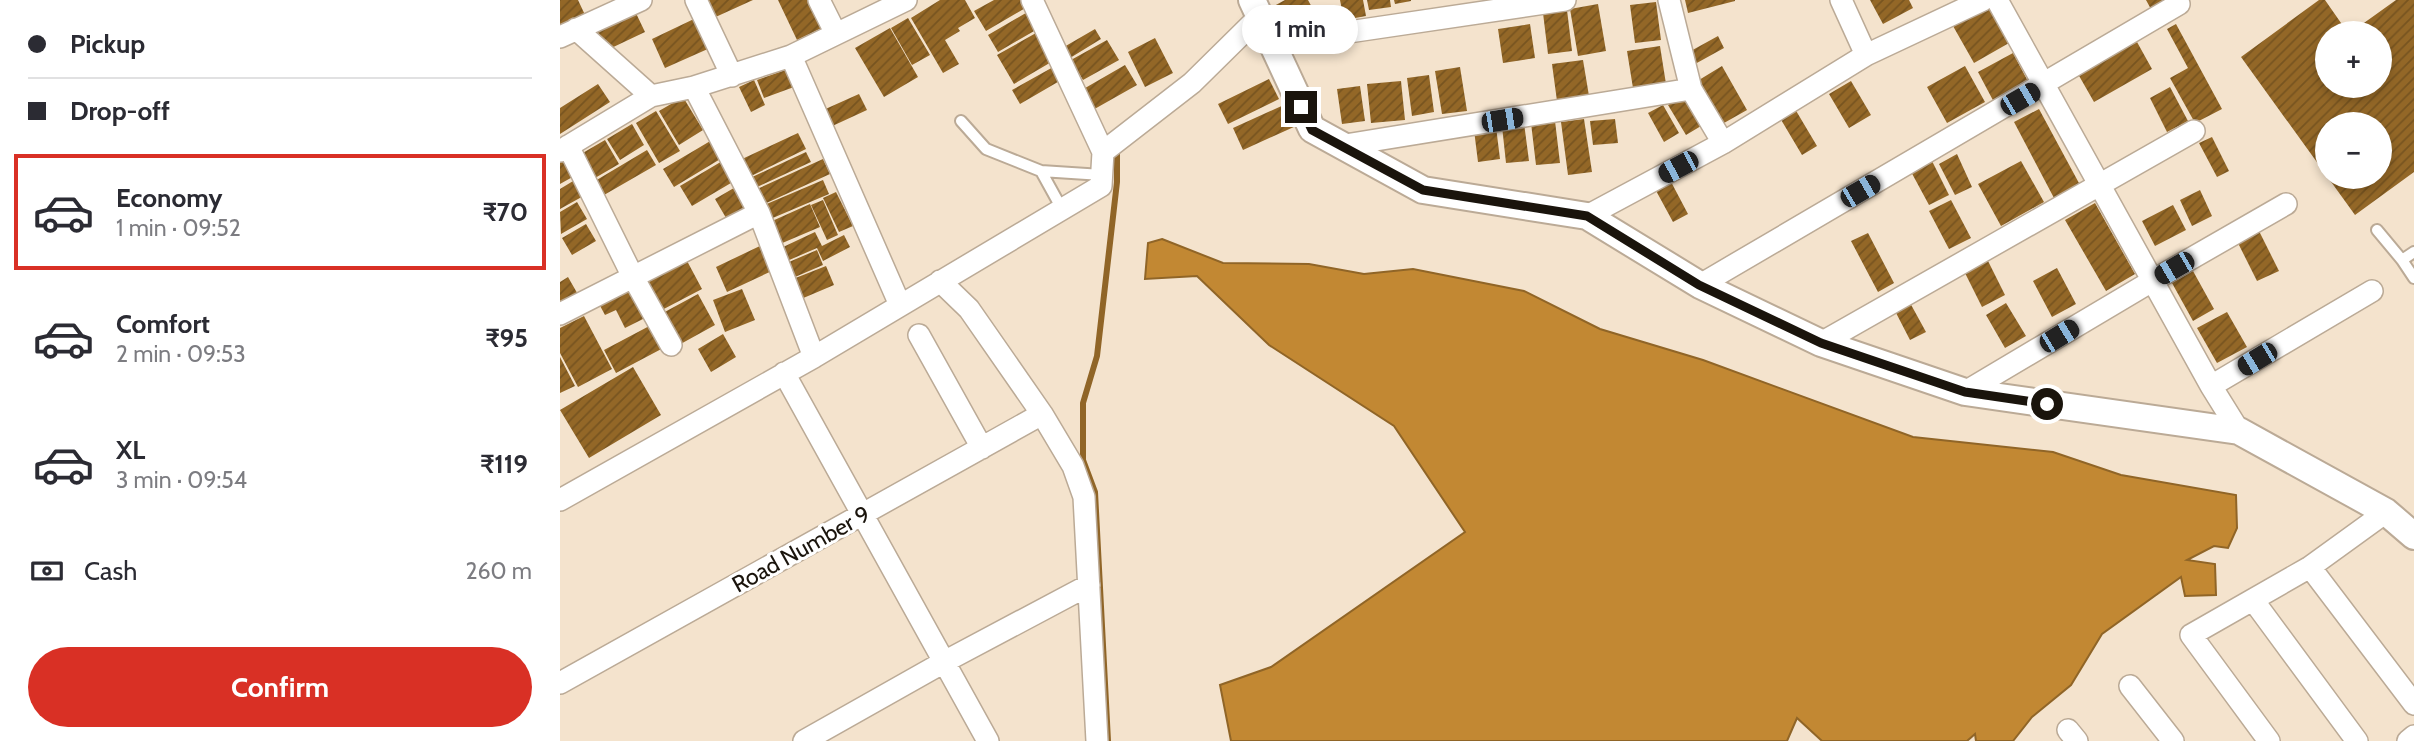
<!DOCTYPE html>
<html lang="en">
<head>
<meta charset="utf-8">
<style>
  body { margin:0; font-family:Cabin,sans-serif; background:#f7f7f7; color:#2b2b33; height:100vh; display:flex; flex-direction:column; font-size:26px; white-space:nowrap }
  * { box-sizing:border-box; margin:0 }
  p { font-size:23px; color:#7c7c81 }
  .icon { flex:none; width:38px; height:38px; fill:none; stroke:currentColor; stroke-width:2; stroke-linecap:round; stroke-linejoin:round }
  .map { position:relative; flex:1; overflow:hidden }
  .drawer { display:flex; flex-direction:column; background:#fff; width:560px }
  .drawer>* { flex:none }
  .top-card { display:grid; align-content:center; height:154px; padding:0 28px; background:#fff }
  .controls { position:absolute; left:1755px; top:21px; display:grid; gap:14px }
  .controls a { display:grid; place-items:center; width:77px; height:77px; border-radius:50%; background:#fff; box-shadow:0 4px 10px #0003; font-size:35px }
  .end { position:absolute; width:32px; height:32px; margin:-16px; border:9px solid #1a140c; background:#fff; box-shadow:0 0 0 4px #fff }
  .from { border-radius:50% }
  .bubble { position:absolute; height:49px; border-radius:24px; background:#fff; box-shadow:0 4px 10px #0003; font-size:23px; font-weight:700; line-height:49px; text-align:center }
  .car { position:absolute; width:21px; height:42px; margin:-21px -10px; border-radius:9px; box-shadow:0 0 5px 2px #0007; background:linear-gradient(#222 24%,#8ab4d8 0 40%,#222 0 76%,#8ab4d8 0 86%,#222 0) }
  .top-card b { display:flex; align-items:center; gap:24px; height:66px; font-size:26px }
  .top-card b+b { border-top:2px solid #e1e1e2 }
  .top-card i { width:18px; height:18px; background:#2b2b33 }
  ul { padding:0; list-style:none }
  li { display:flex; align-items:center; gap:21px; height:116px; margin:0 14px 10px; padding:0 14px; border:4px solid transparent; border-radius:0px }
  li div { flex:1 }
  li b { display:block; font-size:26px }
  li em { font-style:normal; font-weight:700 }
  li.selected { border-color:#d93025 }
  li>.icon { width:63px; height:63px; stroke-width:1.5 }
  .pay { display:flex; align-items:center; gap:18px; height:77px; padding:0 28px; font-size:26px }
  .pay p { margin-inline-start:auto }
  .primary-button { display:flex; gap:14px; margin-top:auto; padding:14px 28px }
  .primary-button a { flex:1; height:80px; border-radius:42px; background:#d93025; color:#fff; font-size:28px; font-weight:700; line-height:80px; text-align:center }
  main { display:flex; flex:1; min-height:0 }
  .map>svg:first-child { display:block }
  .water { fill:#c28833; stroke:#906527; stroke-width:2 }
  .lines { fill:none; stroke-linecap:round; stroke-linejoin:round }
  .stream { stroke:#906527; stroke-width:6 }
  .building { fill:url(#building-hatch); fill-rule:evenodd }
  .service-casing { stroke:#bbaa96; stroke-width:14 }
  .minor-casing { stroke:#bbaa96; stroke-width:24 }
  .tertiary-casing { stroke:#bbaa96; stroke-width:30 }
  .service { stroke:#fff; stroke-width:10 }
  .minor { stroke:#fff; stroke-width:21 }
  .tertiary { stroke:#fff; stroke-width:26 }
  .route { stroke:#1a140c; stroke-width:9 }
  .labels { text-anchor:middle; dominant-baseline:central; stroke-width:6; stroke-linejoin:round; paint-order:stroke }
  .street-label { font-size:23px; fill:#1a140c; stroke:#fff }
</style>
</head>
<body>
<main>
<section class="drawer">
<div class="top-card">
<b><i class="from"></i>Pickup</b>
<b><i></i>Drop-off</b>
</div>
<ul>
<li class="selected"><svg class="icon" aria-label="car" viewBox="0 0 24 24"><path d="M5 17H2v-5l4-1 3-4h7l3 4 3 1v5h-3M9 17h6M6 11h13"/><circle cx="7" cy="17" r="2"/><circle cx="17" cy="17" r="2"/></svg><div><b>Economy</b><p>1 min · 09:52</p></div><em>₹70</em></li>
<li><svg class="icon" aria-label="car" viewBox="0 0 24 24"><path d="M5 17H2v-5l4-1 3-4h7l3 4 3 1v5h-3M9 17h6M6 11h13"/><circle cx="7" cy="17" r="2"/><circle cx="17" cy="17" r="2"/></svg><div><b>Comfort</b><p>2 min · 09:53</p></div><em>₹95</em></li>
<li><svg class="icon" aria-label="car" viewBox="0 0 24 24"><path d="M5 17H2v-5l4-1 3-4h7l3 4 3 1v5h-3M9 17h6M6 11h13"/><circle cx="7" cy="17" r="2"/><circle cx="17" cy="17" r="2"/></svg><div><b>XL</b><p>3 min · 09:54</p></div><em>₹119</em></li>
</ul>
<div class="pay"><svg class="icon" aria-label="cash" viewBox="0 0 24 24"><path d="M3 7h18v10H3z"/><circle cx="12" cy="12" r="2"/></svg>Cash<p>260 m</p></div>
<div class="primary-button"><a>Confirm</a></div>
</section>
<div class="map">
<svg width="1854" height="741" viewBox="0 0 1854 741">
  <defs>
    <pattern id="building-hatch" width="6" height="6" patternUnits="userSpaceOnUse" patternTransform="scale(1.75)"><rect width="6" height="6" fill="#936727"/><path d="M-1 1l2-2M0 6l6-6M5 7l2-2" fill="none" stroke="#775420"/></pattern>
  </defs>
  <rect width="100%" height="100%" fill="#f4e3cd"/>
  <!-- water -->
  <path class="water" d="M602,239L663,263L749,264L804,274L853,269L964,291L1040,329L1143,360L1353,437L1493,452L1561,475L1676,495L1677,528L1668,548L1654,546L1627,560L1655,564L1656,595L1625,596L1621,577L1542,634L1511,685L1472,717L1453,741H1416L1415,734L1407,741H1262L1237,718L1227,741H671L660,685L711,667L905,532L834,426L709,345L637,276L585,279L588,243Z"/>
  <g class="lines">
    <!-- stream -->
    <path class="stream" d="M548,741L535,492L523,460V403L537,356L557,182V146"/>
  </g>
  <!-- building -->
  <path class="building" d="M0,0H18L26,17L0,28Z
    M149,0H193L149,20L142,3Z
    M218,0H253L266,26L237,40Z
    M380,0H405L415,18L398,28L400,31L385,40L399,64L383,73L351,18Z
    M434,0H463L467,7L426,31L414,11Z
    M725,0H748L755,13L727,28L714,6Z
    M780,0H803L806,16L784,20Z
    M807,0H830L831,7L809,10Z
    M834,0H851V1L835,4Z
    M1125,0H1175V1L1128,13Z
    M1310,0H1349L1353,8L1323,24Z
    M1586,0H1612L1592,11Z
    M1759,0H1765L1788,33H1768V86H1820V33H1790L1836,0H1854V172L1795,215L1681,57ZM1768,124H1820V177H1768Z
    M1096,2L1101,40L1075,43L1070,5Z
    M1038,4L1046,51L1018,56L1010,9Z
    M1428,6L1449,43L1414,63L1393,26Z
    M73,7L85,32L45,51L33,26Z
    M471,10L481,27L438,52L428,35Z
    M1007,10L1012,51L988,54L983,13Z
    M136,18L150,48L105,68L92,39Z
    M348,18L370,55L352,65L331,28Z
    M970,24L975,58L943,63L938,29Z
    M1616,24L1662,109L1635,123L1610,78L1628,68L1607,29Z
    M330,28L358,77L324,97L295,48Z
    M535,29L541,39L510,58L504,47Z
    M476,33L493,61L454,84L437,55Z
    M1158,36L1164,48L1135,64L1129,52Z
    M595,38L613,73L585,87L568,52Z
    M547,40L559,60L523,80L511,60Z
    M1577,42L1592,69L1534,102L1518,74Z
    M1100,46L1106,84L1073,88L1067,51Z
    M1453,53L1471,87L1436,106L1418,72Z
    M1023,60L1029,96L997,101L992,64Z
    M565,65L577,85L531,111L520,91Z
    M495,66L503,79L460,104L452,90Z
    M1162,66L1187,110L1164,123L1139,80Z
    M1405,66L1425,102L1387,123L1367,87Z
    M900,67L907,111L882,114L875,71Z
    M228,69L234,87L204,98L197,80Z
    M869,75L874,112L852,116L847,78Z
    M709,79L719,99L668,124L658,104Z
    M194,80L205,105L191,112L179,87Z
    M841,81L845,120L811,123L807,84Z
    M1291,81L1311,115L1289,128L1269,94Z
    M38,84L50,102L0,134V108Z
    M800,86L805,121L782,124L777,89Z
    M1610,87L1628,121L1607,132L1590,98Z
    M299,94L307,110L268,128L261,111Z
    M1123,96L1141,126L1126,135L1108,105Z
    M123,97L143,130L119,145L99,111Z
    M726,104L736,126L683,150L673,128Z
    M1103,105L1119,133L1104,142L1088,113Z
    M1235,109L1257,146L1242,155L1220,118Z
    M1479,109L1520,185L1494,198L1454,122Z
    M96,111L120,151L99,163L76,123Z
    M1024,119L1032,172L1008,175L1001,122Z
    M1055,119L1058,143L1033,145L1030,121Z
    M995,121L1000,163L976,165L971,123Z
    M964,123L969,161L946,163L942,126Z
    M72,124L84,145L60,160L47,139Z
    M936,127L940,159L918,162L914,130Z
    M238,133L246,149L189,177L180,160Z
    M1652,137L1669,171L1657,177L1639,143Z
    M45,140L59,164L35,178L21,154Z
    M152,140L162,158L114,187L103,169Z
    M87,150L96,165L44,195L35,181Z
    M246,152L251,162L195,188L190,178Z
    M1397,154L1412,187L1395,195L1379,164Z
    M1370,157L1389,195L1369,205L1349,168Z
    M7,159L16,175L0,184V163Z
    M263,159L270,174L202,205L195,190Z
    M164,160L176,180L132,206L120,186Z
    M1461,161L1484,202L1441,226L1418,184Z
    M18,178L27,194L0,209V189Z
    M1109,178L1128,214L1113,222L1094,187Z
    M263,180L269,194L208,220L202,206Z
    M179,185L192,209L169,223L155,199Z
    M1640,190L1652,216L1632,226L1620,200Z
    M276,192L293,226L279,232L263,198Z
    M263,200L278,235L267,240L251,205Z
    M1391,200L1411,238L1389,249L1369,211Z
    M17,202L27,219L1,234L0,212Z
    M1535,203L1575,274L1546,291L1505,220Z
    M250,204L260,227L220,244L210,222Z
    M1613,205L1626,230L1595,246L1582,221Z
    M26,224L36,241L12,255L2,238Z
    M1699,231L1719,271L1697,281L1677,241Z
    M255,232L262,246L284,235L290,247L263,261L257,248L227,261L221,248Z
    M1308,233L1334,283L1318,292L1291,241Z
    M202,245L214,270L167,292L156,267Z
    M257,250L263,265L235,277L229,262Z
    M1426,257L1445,295L1422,307L1403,269Z
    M126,259L142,289L100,311L84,281Z
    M266,266L274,285L241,299L233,279Z
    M1497,268L1516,304L1492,317L1473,281Z
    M1633,271L1654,309L1633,321L1612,283Z
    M8,277L20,298L0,309V282Z
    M70,285L87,317L65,328L56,310L45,315L38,302Z
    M182,289L195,320L165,332L153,300Z
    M138,294L155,325L117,346L101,314Z
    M1349,301L1366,332L1350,340L1334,309Z
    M1446,303L1466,336L1445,348L1426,315Z
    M1667,312L1687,347L1657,363L1637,328Z
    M24,316L52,369L18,387L0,353V328Z
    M95,323L107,346L56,373L44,350Z
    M163,334L176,357L151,372L138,349Z
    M0,357L15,386L0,393Z
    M73,367L101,415L29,458L0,410Z"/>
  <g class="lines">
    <defs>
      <path id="service" d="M401,121L426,149L481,171L542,175
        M481,171L502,209
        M1817,230L1842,260L1854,278
        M1842,260L1854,252"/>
      <path id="minor" d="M136,0L172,76
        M259,0L276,34
        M1109,0L1131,89L1163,143
        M1281,0L1306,55
        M1437,0L1651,386L1679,431
        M16,29L91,96L134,87L231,56L346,0
        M782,33L1005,0
        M0,37L81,0
        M231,56L340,305
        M134,87L199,213L254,357
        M8,146L73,277L111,345
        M779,146L1131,89
        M0,151L91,96
        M543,152L632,83L700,16
        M1027,216L1163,143L1306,55L1423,0
        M380,281L409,309L482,414L513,466L524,497L537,741
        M1140,285L1619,4
        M0,314L199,213
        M359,335L422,448
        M1261,343L1634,131
        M224,373L428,741
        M1651,386L1812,291
        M1405,392L1592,281L1726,204
        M0,500L254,357L541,186L543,152L472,0
        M1750,567L1854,704
        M1693,600L1797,741
        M0,683L482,414
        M1570,686L1613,741
        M1508,730L1517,741
        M244,741L384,662L529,585
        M1709,741L1631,635L1750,567L1826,512
        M1848,741L1854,736"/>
      <path id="tertiary" d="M692,0L752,129L863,190L1027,216L1140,285L1261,343L1405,392L1679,431L1826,512L1854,536"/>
    </defs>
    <!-- service casing -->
    <use href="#service" class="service-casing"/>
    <!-- minor casing -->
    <use href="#minor" class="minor-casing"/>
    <!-- tertiary casing -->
    <use href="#tertiary" class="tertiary-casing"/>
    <!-- service -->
    <use href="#service" class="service"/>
    <!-- minor -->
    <use href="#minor" class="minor"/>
    <!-- tertiary -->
    <use href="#tertiary" class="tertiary"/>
  </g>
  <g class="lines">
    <!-- route -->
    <path class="route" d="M741,107L752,130L863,190L1027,216L1139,285L1261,343L1405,392L1487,404"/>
  </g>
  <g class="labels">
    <!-- street labels -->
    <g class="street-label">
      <text transform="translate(241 549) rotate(-29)">Road Number 9</text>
    </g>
  </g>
</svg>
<div class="controls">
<a>+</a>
<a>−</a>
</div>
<i class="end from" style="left:1487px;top:404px"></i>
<i class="end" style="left:741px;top:107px"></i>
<div class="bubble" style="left:682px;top:5px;width:116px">1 min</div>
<i class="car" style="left:1460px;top:99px;rotate:60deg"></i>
<i class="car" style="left:942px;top:120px;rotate:81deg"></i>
<i class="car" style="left:1118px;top:167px;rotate:242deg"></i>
<i class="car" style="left:1300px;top:191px;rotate:60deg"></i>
<i class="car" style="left:1614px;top:268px;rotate:240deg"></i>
<i class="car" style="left:1499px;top:336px;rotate:59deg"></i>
<i class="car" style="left:1697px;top:359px;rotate:239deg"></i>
</div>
</main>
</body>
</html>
